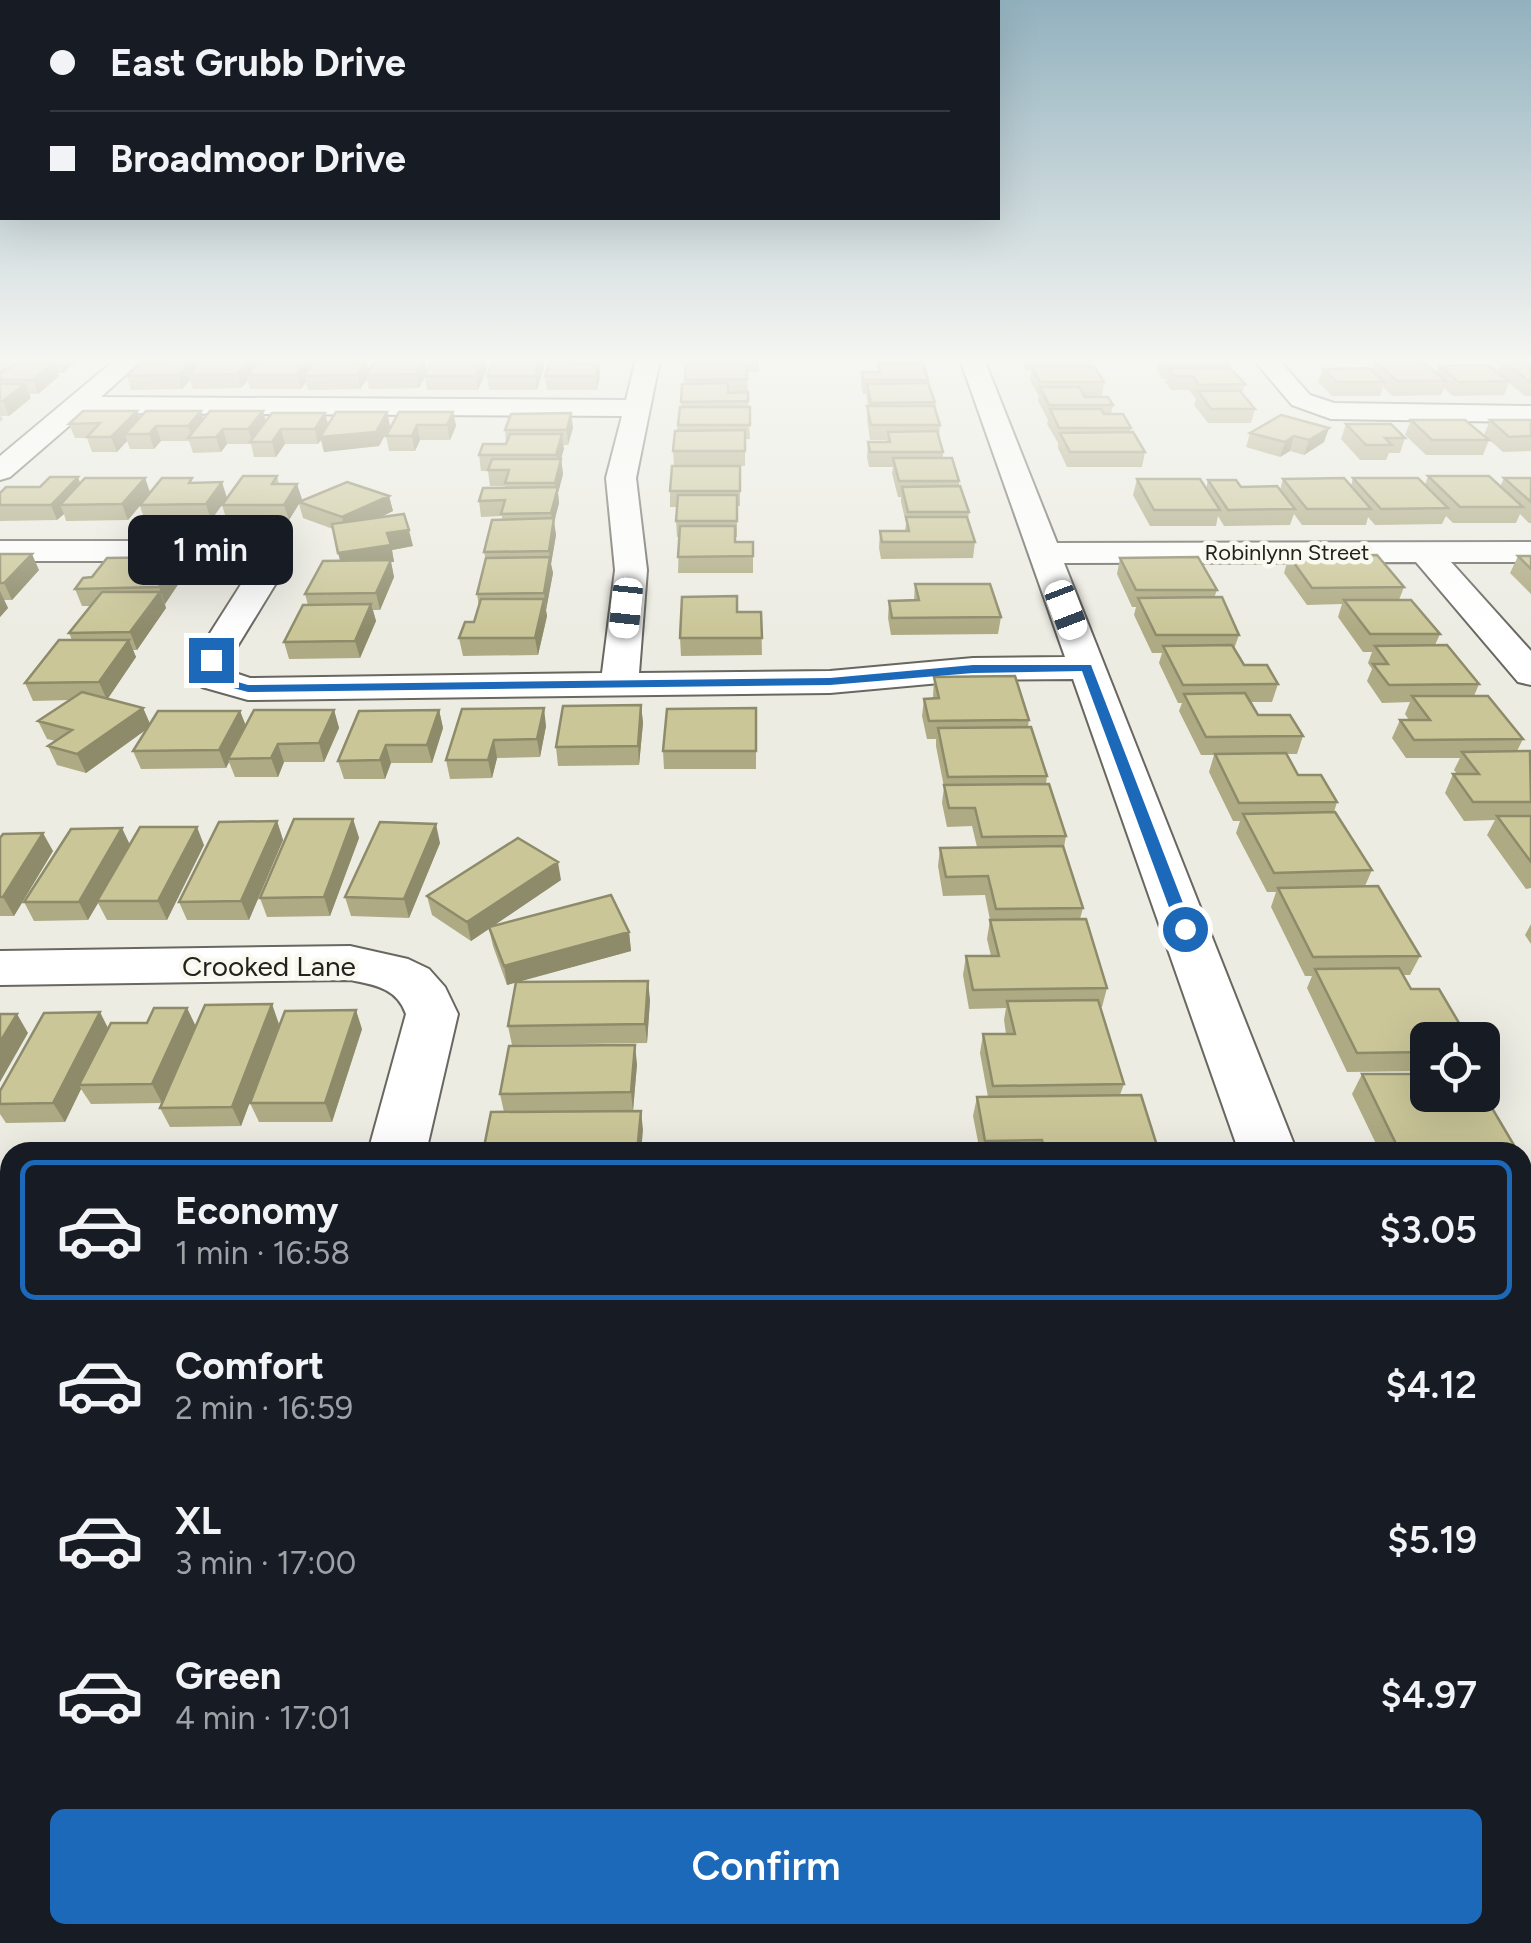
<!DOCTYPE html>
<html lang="en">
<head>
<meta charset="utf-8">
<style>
  body { margin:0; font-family:Figtree,sans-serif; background:#20242c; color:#f1f3f6; height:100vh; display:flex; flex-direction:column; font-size:38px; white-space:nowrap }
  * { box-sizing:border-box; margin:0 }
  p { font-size:32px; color:#9ea1a6 }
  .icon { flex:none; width:55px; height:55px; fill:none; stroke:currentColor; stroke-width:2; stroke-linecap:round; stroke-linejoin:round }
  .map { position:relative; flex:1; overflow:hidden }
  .details { position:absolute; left:0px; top:1142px; width:1532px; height:802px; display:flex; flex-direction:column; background:#171b24; border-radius:30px 30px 0 0; box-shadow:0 10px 40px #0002 }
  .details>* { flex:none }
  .guide { position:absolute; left:0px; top:0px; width:1000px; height:220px; box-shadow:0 10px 40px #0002; display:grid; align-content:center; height:220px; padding:0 50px; background:#171b24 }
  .controls { position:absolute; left:1410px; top:1022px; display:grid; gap:20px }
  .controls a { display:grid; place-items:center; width:90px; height:90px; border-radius:15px; background:#171b24; box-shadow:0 10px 40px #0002; font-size:50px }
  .end { position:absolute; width:45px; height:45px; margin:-22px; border:12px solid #1d69b9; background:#fff; box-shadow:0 0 0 5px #fff }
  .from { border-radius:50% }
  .bubble { position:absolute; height:70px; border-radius:15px; background:#171b24; box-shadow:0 10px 40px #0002; font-size:32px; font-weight:600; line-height:70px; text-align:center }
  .car { position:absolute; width:30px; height:60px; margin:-30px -15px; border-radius:12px; box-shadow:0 0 8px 2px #0007; background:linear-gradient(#fff 24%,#345 0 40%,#fff 0 76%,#345 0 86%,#fff 0) }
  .guide b { display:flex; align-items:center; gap:35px; height:95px; font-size:38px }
  .guide b+b { border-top:2px solid #363941 }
  .guide i { width:25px; height:25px; background:#f1f3f6 }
  ul { padding:18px 0 0; list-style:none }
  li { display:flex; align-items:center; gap:30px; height:140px; margin:0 20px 15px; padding:0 30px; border:5px solid transparent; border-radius:15px }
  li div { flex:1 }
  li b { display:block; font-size:38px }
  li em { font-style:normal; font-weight:600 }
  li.active { border-color:#1d69b9 }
  li>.icon { width:90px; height:90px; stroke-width:1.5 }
  .action { display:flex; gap:20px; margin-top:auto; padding:20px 50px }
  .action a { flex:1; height:115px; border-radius:15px; background:#1d69b9; color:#fff; font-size:40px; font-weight:600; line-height:115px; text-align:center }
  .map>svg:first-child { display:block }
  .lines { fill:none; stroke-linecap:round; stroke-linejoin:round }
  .minor-casing { stroke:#686760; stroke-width:4 }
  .minor { fill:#fff; fill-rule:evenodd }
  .wall { fill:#aeaa83 }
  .shaded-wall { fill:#8d8b6a }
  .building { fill:#cac698; stroke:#8d8b6a; stroke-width:2.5 }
  .route { fill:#1d69b9 }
  .labels { text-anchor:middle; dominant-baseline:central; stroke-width:9; stroke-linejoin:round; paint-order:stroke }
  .far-street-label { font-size:22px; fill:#23221f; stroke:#faf9f0 }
  .street-label { font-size:28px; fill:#23221f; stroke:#faf9f0 }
</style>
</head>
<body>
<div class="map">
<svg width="1531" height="1943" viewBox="0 0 1531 1943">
  <rect width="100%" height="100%" fill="#ecece3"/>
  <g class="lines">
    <defs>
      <path id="minor" d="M116,359H143L101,397L626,400L636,359H660L636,478L647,570L639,673L830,671L973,658L1065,657L960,359H984L1057,543L1531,542V562H1451L1531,651V685L1518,682L1416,562L1064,563L1297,1152H1239L1073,679L973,680L830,693L248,700L202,687L193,660L247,575L246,565L232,561H0V541H233L273,552L281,575L229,660L232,672L250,678L602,673L615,570L606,478L622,416L84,413L10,477L0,480V456Z
        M1253,359H1278L1310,395L1334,403L1531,406V422L1331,419L1292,405Z
        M350,946L408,959L429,969L445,987L458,1014L426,1152H368L406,1014C397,988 375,985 350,980L0,985V951Z
        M1522,1372H1531V1438H1522Z
        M10,1449V1521L0,1522V1450Z
        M1424,1935H1514L1517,1943H1425Z"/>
    </defs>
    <!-- minor casing -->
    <use href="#minor" class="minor-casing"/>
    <!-- minor -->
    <use href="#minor" class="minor"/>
  </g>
  <!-- wall -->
  <path class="wall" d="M0,359H78L63,373H57L59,376L38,394H29L31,398L9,416H1L3,419L0,422V372H1Z
    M171,359H198L200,363L203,359H258V361L260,359H359L369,370L424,359L427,372L487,370L478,390H427L425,377L419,388L369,389L367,379L360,389L308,390L306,382L301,389H250L248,380L241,388L193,389L190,380L182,389L131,390L127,376L168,362Z
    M494,359H543L544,368L537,390H489L487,376Z
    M690,359H759V372H747L750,439H745V466H740V506H737V537H735V542L753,556V573H678L679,537H677L676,521L677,507H670V491L674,466L673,451L681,407L682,384H685L686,363H690Z
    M878,359H923L928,383L935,402L940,425L939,437L943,452V458L959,481V486L969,512L968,519L975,542L973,558L881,559L879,548L880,531H905L906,523L901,502V497H898L892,473L893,467H869L867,457L868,442H887V440H870L867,420L868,406L866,394H863L861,386L862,372H878Z
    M1021,359H1088L1089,366L1104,382L1102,396L1113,405L1111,414L1131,428L1130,432L1145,452L1142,467H1067L1058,448V443L1047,424L1048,420L1038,401L1039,396L1030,380L1031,370L1026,371Z
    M1160,359H1225L1229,365L1228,368L1245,384L1242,393L1255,409L1251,423H1208L1194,405L1196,399L1189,390H1171L1165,382L1166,379H1163L1157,371Z
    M1502,360H1531V396H1525L1509,383L1504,395L1453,396L1444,388L1441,395L1393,396L1383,387L1380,396H1332L1318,382L1323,369L1371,370L1374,361L1436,373L1439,366L1497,372Z
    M576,363H599L600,377L597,390H547L545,376Z
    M137,411L139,419H204L263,411L266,422L325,413L328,424L387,412L390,426L379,446L324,452L321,440L318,444H285L276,457H254L251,444H227L221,452L193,453L189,441H161L154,449H130L127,441L117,452H92L87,438H75L69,424Z
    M453,412L456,426L450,440H420L415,451H389L386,436Z
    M571,413L573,428L568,445H563L561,459L563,474L558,493L559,503L554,522L556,535L551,564L553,573L546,610L547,616L538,655L463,656L459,638L474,622L479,607L477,594L486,560L484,552L502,520V516L481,517L479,501L505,487V486H490L488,471H481L479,455L506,444L505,430Z
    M1411,420L1489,440L1483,455H1426L1405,435Z
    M1490,420H1531V451L1503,452L1484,435Z
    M1346,424L1405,438L1400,453H1389L1386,460H1360L1341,439Z
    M1329,428L1324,442L1304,455L1290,451L1280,457L1246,447L1250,433Z
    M277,476L279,484L302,499L300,502L389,496L393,511L379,518L413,546L392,550L394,562H391L394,577L380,610H373L376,621L360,658L289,659L284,642L308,605L305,594L340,561L333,529L303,518L299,504L289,520L227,521L222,505Z
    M1428,476L1500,487L1504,478H1531V523H1529L1520,514L1516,523H1453L1446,516L1442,524L1375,525L1368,517L1366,525H1302L1294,514L1290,525L1224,526L1218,516L1216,526H1150L1133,495L1137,479L1206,489L1208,480L1241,487L1280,490L1283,479L1351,486L1353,478L1425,485Z
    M145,478L150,492L194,483L227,498L211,520L145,521L140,506L128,520L66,521L64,514L57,520L0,521V493L40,487Z
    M0,554L39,570L12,600H4L8,608L0,617Z
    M1289,556L1404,587L1399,600L1440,634L1435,645L1479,684L1474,696L1523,739L1517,751L1531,752V888L1526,889L1487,835L1495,820L1464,821L1445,793L1453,774H1457L1454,770L1460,758H1406L1392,738L1400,720H1409L1405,714L1410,702L1382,703L1367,681L1372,669L1368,663L1372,652H1363L1338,617L1342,604L1307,605L1284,573Z
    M1518,556H1531V594L1510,573Z
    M179,557L185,574L165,604L166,608L137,650H133L136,657L107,699L143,708L150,724L240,711L246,726L334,710L339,728L324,762H284L278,777H235L229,762L226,768L141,769L133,751L147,729L86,773L57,765L48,746L56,741L47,739L38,721L70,700L33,701L25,683L72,640L69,633L91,606H82L75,589L92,577Z
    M1120,558L1217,590L1214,598L1239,635L1234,649L1244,665L1278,684L1272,702H1250L1258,715L1303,736L1297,754H1286L1298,775L1337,802L1334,812L1372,870L1365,886L1420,956L1410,975H1403L1428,1040V1071L1347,1072L1307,988L1312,976H1305L1271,907L1276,892H1267L1236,833L1240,821H1233L1209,772L1214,755H1201L1179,711L1182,703H1178L1159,663L1162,653H1152L1134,615L1136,607H1132L1117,574Z
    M915,584L1001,617L998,634L891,635L888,618L889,601L914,600Z
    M737,612H761L762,655L681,656L680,638Z
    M934,677L1029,720L1028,727L1047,776L1046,784L1066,836L1064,847L1083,908L1080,919L1107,988L1102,1007H1100L1124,1084L1120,1095L1159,1152H980L973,1116L977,1097H988L980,1053L983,1034H1006L1004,1020L1006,1008L969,1009L963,975L966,956H991L987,939L990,920L985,895L943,896L938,866L940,848L977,847L972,826L947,827L942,803L944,787L936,746V739H927L922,716L924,699L933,698Z
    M641,705L643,723L639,765L558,766L556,747Z
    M756,708V769H664L663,751Z
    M462,709L546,726L540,757L497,758L492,778L450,779L446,760Z
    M439,710L443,728L432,763H391L385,779H344L338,761Z
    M353,819L359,838L330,916L267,917L260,898Z
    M277,821L283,840L249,920H187L179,902Z
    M0,838L53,851L14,916H0Z
    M440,843L409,918L351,916L345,897Z
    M130,845H204L167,920H107L98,903L88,920L34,921L24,902Z
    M561,880L493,926L629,932L631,951L516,982L650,1000L647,1043L512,1045L508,1026L516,982L507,985L493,946L489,929L471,941L432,915L427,896Z
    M1531,924V944L1525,935Z
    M187,1008L196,1027L279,1024L241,1126L170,1127L160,1108L162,1103L91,1104L81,1089L65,1122L6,1123L0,1114V1091L108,1028L147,1023Z
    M362,1029L332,1122H259L250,1103Z
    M637,1064L633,1111L643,1130L504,1112L500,1094Z
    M1362,1074L1518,1152H1380L1352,1094Z
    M1522,1200L1531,1215V1331H1522Z
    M0,1219H10V1383H0Z
    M1522,1549H1531V1627L1522,1608Z
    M10,1645V1845H0V1670Z"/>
  <!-- shaded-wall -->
  <path class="shaded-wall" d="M58,359H78L63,373Z
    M193,359H198L201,369L188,375L190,380L182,389L178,375Z
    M250,359H258L260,366L247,375L248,380L241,388L238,374Z
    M309,359H315L317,367L304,376L306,382L301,389L297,375Z
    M356,359H359L361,370L367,361L370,375H366L367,379L360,389Z
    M424,359L427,373L419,388L416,374Z
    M483,359H485L487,370L478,390L476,376Z
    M540,359H543L544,368L537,390L535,376Z
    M54,362L59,376L38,394L33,380Z
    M599,363L600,377L597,390L596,376Z
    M25,384L31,398L9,416L3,401Z
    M137,411L142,425L125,434L127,441L117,452L111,437Z
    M201,411L206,426L192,438L188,426Z
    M263,411L267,425L253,444L248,429Z
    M387,412L390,426L379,446L324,452L321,440L318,444L315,429L325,413L329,427Z
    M453,412L456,426L450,440L447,425Z
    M571,413L573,428L568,445L567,430Z
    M417,425L420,440L415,451L412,436Z
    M156,426L161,441L154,449L149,434Z
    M1329,428L1324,442L1304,455L1309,440Z
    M223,429L227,444L221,452L216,437Z
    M281,429L285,444L276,457L272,442Z
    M562,434L564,449L561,459L563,474L558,493L559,503L554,522L556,535L551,564L553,573L546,610L544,593L550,560L549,551L553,527L551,513L556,493L555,483L558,470L556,455Z
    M1294,436L1290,451L1280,457L1285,442Z
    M78,477L84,493L60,505L64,514L57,520L51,505Z
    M145,478L150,493L128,520L122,504Z
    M222,482L227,498L211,520L206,504Z
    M297,484L302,499L289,520L284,505Z
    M389,496L393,511L346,534L342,517Z
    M409,530L413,546L392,550L394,562H391L394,577L380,610L376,593L343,569L338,553L387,533Z
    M32,554L39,570L12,600L4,583Z
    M179,557L185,574L165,604L159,587Z
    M0,591L8,608L0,617Z
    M160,592L166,608L137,650L130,632Z
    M544,599L547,616L538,655L535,638Z
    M371,604L376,621L360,658L355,641Z
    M129,640L136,657L107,700L99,682Z
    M641,705L643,723L639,765L638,746Z
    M143,708L151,726L86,773L77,754Z
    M544,708L546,726L540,757L537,739Z
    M334,710L339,728L324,762L319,743Z
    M439,710L443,728L432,763L427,745Z
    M240,711L247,729L228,759L229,762L226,768L219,750Z
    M494,740L497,758L492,778L488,760Z
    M278,744L284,762L278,777L271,758Z
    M386,745L391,763L385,779L380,760Z
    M353,819L359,838L330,916L324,897Z
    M277,821L283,840L249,920L241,901Z
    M436,824L440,843L409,918L404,899Z
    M197,827L204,845L167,920L158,901Z
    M122,828L131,847L97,901L98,903L88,920L79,902Z
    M43,833L53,851L14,916L3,897Z
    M558,862L561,880L471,941L467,922Z
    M629,932L631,951L507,985L504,966Z
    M648,981L650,1000L647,1043L645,1024Z
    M272,1004L279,1024L241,1126L232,1107Z
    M187,1008L196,1027L162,1103L152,1084Z
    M356,1010L362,1029L332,1122L325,1103Z
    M100,1012L110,1032L79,1085L81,1089L65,1122L53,1103Z
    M17,1014L28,1033L0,1082V1042Z
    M635,1045L637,1064L633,1111L631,1092Z
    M641,1111L643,1130L641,1152H637Z
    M10,1341V1378L0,1367V1362Z
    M0,1604L10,1612V1633L0,1658Z"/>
  <!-- building -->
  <path class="building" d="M171,359H193L178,375L127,376L141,362H168Z
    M203,359H250L238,374L188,375Z
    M260,359H309L297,375H247Z
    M316,359H356L355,361H367L357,375L304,376Z
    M376,359H424L416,374L366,375Z
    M433,359H483L476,376H424Z
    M494,359H540L535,376H487Z
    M551,359H574L573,363H599L596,376H545Z
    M882,359H923V360L882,361Z
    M1038,359H1088L1090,362H1039Z
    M1162,359H1225L1229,365H1166Z
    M1421,360L1446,381H1398L1374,361Z
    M1502,360H1531V382H1530Z
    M54,362L33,380H0V372H4L16,363Z
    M686,363H747V379L685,380Z
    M878,364H923L928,380H863L862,372H880Z
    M1488,365L1509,381L1459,382L1439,366Z
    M1032,366H1094L1104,382H1040Z
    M1168,368H1230L1245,384L1199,385L1193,376H1174Z
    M1369,368L1384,382H1337L1323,369Z
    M728,383V393L748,392V401L681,402L682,384Z
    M928,383L935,402L871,403L867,384Z
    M0,384H25L3,401H0Z
    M1040,387H1079L1085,397H1108L1113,405H1049Z
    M1198,391H1240L1255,409H1211Z
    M867,406H934L940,425H871Z
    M680,407H750V425H678Z
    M1050,409H1101L1104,414H1123L1131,428H1059Z
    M83,411H137L111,437H87L100,423L69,424Z
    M146,411H201L188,426H156L149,434H125Z
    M210,411H263L248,429H223L216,437L188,438Z
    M336,412H387L376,432L320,437Z
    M399,412H453L447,425H417L412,436H386Z
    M272,413H325L315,429H281L272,442H250Z
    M571,413L567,430H505L511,414Z
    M1281,415L1329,428L1309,440L1294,436L1285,442L1250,433Z
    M1411,420H1465L1489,440H1432Z
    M1490,420H1531V436L1509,437Z
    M1346,424H1391L1405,438H1385L1392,445H1366Z
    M745,430V451H673L675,431Z
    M937,431L943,452H870L868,442H890L888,432Z
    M1133,432L1145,452H1070L1060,433Z
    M510,434H562L556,455H479L483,444H506Z
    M893,458H952L959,481H899Z
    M492,459H561L555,483H505L509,470H488Z
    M672,466H740V491H670Z
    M243,476H277L272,484H297L284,505H222Z
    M1428,476H1489L1523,507H1460Z
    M50,477H78L51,505H0V493L6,487H40Z
    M85,478H145L122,504L60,505Z
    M162,478H192L189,483L222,482L206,504L140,505Z
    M1344,478L1371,509H1307L1283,479Z
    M1353,478H1418L1448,508L1381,509Z
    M1504,478H1531V502Z
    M1137,479H1200L1220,510H1154Z
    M1208,480H1236L1241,487L1277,486L1295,509L1228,510Z
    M347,482L389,496L342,517L299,502Z
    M960,486L969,512H908L902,487Z
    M558,487L551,513L501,514L505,500L479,501L483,488Z
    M678,495H737V521H676Z
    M404,514L409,530L387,533L391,545L338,553L332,524Z
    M906,517H967L975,542H882L880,531H909Z
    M554,518L549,551L484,552L492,520Z
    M680,526H735V542H753V556L678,557Z
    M0,554H32L4,583H0Z
    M1377,555L1404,587L1312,588L1289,556Z
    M1518,556H1531V569Z
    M179,557L159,587L75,589L83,578L92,577L107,558Z
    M550,557L544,593L477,594L486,558Z
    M1198,557L1217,590H1136L1120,558Z
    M391,560L376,593L305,594L323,561Z
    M915,584H990L1001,617L892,618L889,601L919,600Z
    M102,592H160L130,632L69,633Z
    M737,596V612H761L762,638H680L682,597Z
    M1222,597L1239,635H1156L1138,598Z
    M481,599H544L535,638H459L465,622H474Z
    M1344,600H1411L1440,634H1370Z
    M371,604L355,641L284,642L303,605Z
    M59,640H129L99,682L25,683Z
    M1232,645L1244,665H1267L1278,684L1183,685L1163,646Z
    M1447,645L1479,684L1389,685L1373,664H1388L1375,646Z
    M1015,676L1029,720L929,721L924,699L939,698L934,677Z
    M82,692L143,708L77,754L48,746L72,730L38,721Z
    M1245,693L1258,715H1290L1303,736L1206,737L1184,694Z
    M1412,696H1488L1523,739L1414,740L1400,720H1430Z
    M641,705L638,746L556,747L563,706Z
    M544,708L537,739L494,740L488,760H446L462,709Z
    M756,708V751H663L667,709Z
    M254,710H334L319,743L278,744L271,758L228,759Z
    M439,710L427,745H386L380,760L338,761L359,711Z
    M158,711H240L219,750L133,751Z
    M1031,727L1047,776L948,777L938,728Z
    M1530,751L1531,802H1473L1453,774H1479L1462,752Z
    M1286,753L1298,775H1321L1337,802L1239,803L1215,754Z
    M1049,784L1066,836L982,837L975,808H949L944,785Z
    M1335,812L1372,870L1274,873L1243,814Z
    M1497,816H1531V862Z
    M294,819H353L324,897L260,898Z
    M277,821L241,901L179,902L219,822Z
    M380,822L436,824L404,899L345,897Z
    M140,827H197L158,901H97Z
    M122,828L79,902H24L71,829Z
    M43,833L3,897H0V838L3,834Z
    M518,838L558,862L467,922L427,896Z
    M1063,846L1083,908L996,909L988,876L946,877L940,848Z
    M1378,886L1420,956L1313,957L1278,888Z
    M611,895L629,932L504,966L489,927Z
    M1086,919L1107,988L973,990L966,956H999L990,920Z
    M1399,968L1411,989H1439L1469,1040H1428V1052L1357,1053L1315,969Z
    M648,981L645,1024L508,1026L516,982Z
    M1098,1000L1124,1084L993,1086L983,1034H1015L1007,1001Z
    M272,1004L232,1107L160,1108L205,1005Z
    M154,1008H187L152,1084L79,1085L111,1023H147Z
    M356,1010L325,1103H250L285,1011Z
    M100,1012L53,1103L0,1104V1091L44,1013Z
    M0,1014H17L0,1042Z
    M635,1045L631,1092L500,1094L509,1046Z
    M1362,1074H1428V1095H1482V1091L1518,1152H1400Z
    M1141,1095L1159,1152H1045L1042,1140L985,1141L977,1097Z
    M641,1111L637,1152H483L491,1112Z
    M1522,1200L1531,1215V1313H1522Z
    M0,1219H10V1341L0,1362Z
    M1522,1549H1531V1572L1522,1553Z
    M10,1645V1834H0V1670Z"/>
  <!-- sky -->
  <linearGradient id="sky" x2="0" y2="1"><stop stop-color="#92b1be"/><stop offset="0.57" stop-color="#f6f6f2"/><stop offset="1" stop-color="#f6f6f2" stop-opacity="0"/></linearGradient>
  <rect width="1531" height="631" fill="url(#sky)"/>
  <!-- route -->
  <path class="route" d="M211,656L217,660L221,677L248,685L830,678L973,665H1091L1193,929L1185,934L1177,929L1082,671L973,673L830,685L248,692L211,682L205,660Z"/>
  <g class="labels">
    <!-- far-street labels -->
    <g class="far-street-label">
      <text x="1287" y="552">Robinlynn Street</text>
    </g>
    <!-- street labels -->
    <g class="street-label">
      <text x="269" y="966">Crooked Lane</text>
    </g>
  </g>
</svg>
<div class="controls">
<a><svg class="icon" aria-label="locate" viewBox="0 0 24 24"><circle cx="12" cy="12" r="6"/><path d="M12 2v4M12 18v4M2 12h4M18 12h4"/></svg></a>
</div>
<i class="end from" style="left:1185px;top:929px"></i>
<i class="end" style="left:211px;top:660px"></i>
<div class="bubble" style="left:128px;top:515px;width:165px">1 min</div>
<i class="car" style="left:626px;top:608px;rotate:186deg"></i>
<i class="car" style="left:1066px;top:610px;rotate:159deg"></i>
<div class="guide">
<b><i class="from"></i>East Grubb Drive</b>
<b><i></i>Broadmoor Drive</b>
</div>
<section class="details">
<ul>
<li class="active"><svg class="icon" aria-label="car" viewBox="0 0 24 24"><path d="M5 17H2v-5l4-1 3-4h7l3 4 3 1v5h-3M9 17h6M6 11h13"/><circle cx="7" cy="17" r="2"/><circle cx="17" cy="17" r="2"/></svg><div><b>Economy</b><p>1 min · 16:58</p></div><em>$3.05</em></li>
<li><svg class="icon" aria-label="car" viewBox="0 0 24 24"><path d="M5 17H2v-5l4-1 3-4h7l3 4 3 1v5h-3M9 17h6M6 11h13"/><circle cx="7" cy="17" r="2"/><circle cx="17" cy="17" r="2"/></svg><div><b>Comfort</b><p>2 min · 16:59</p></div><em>$4.12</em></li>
<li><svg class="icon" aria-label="car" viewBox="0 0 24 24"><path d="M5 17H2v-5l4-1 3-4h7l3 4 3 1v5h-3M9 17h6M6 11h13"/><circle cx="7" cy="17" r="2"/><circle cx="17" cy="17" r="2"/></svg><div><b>XL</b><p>3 min · 17:00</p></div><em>$5.19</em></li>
<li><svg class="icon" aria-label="car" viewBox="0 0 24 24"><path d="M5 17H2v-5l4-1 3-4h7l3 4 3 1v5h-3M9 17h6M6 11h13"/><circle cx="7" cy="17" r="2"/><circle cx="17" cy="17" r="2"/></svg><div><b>Green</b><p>4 min · 17:01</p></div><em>$4.97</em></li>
</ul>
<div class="action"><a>Confirm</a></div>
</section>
</div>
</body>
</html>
